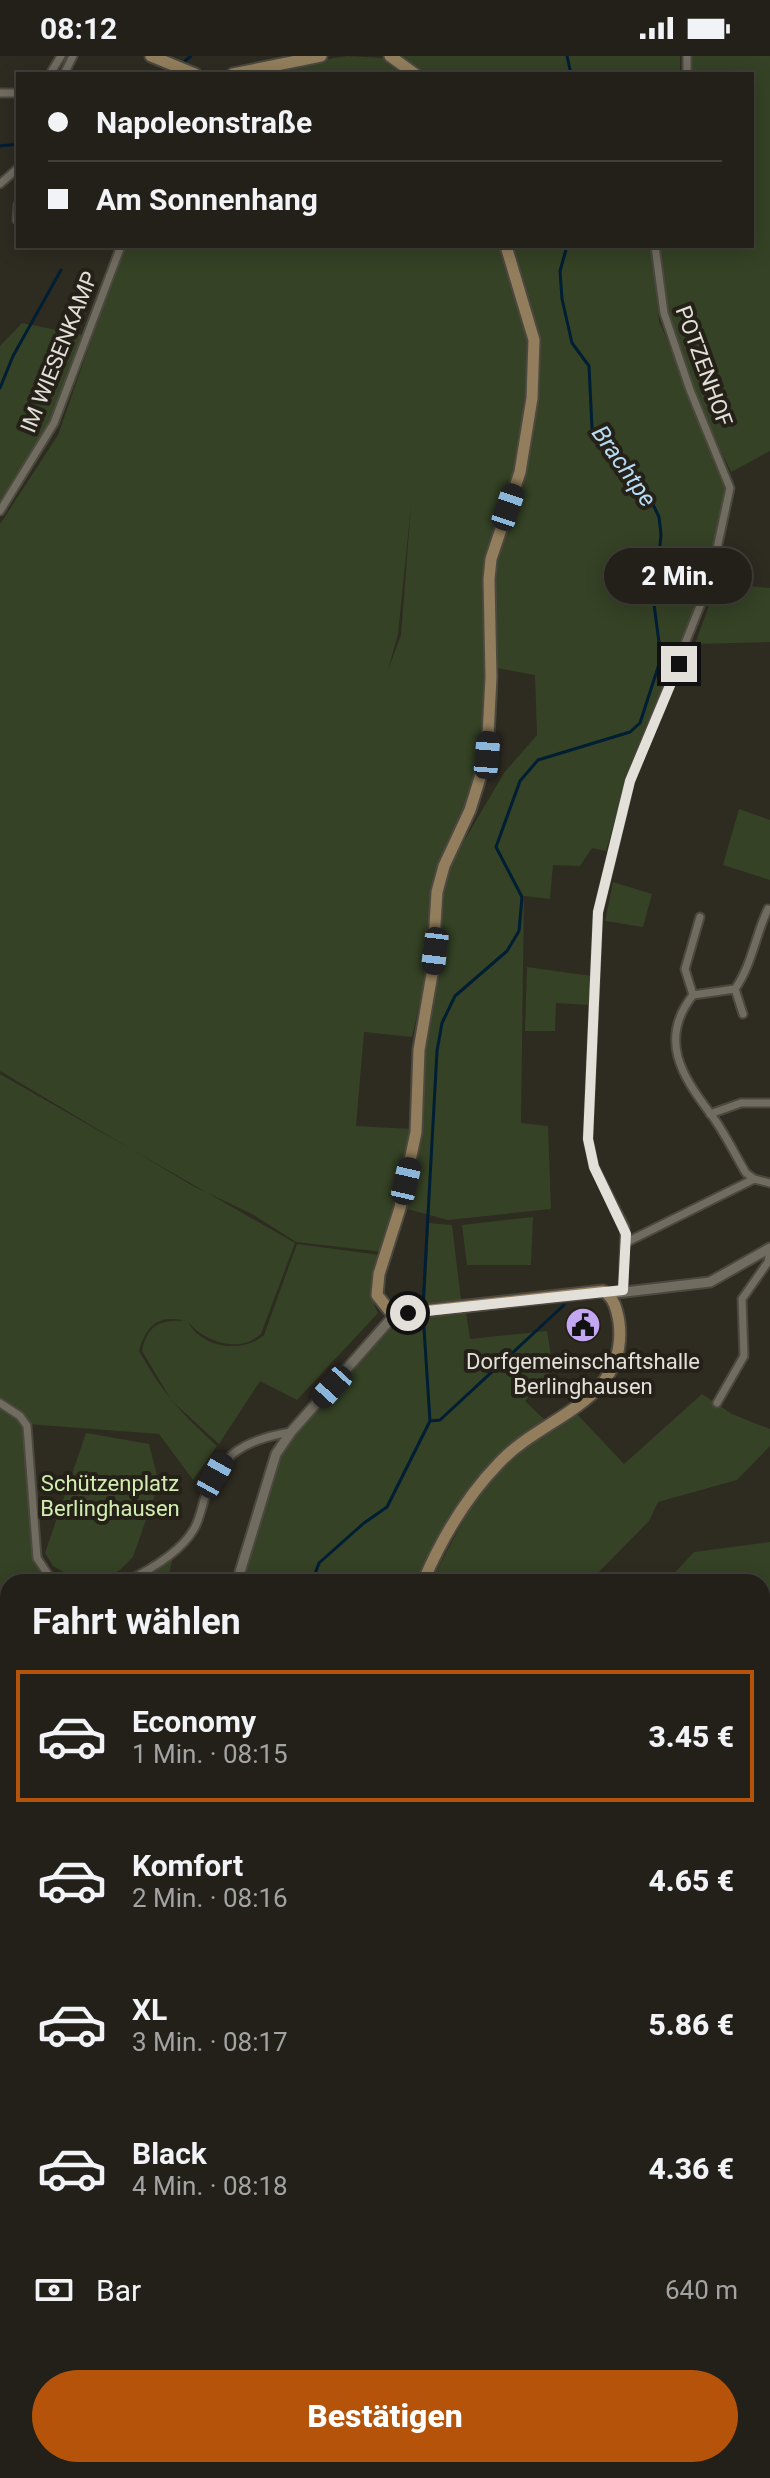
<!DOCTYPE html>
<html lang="de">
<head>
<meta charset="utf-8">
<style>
  body { margin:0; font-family:Roboto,sans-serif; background:#2e2d26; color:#f1f3f6; height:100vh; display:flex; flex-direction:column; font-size:30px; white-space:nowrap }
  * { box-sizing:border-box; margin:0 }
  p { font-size:26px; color:#a2a3a2 }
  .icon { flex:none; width:44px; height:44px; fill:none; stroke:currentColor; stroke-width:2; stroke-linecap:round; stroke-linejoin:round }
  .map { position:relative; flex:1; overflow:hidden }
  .panel { position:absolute; left:0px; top:1518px; width:770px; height:904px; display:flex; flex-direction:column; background:#222019; border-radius:24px 24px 0 0; box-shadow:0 4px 20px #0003,0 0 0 2px #3f3e38 }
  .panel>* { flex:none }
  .top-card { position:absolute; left:16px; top:16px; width:738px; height:176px; border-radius:0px; box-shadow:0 4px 20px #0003,0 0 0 2px #3f3e38; display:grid; align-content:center; height:176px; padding:0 32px; background:#222019 }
  .end { position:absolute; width:36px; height:36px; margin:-18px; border:10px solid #e2e0d9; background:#111; box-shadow:0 0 0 4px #111 }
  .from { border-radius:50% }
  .bubble { position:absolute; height:56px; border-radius:28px; background:#222019; box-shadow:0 4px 20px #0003,0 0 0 2px #3f3e38; font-size:26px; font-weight:800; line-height:56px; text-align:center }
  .car { position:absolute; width:24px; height:48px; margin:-24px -12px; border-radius:10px; box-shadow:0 0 6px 2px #0007; background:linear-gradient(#222 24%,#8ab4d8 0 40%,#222 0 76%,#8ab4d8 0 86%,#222 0) }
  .top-card b { display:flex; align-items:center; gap:28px; height:76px; font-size:30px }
  .top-card b+b { border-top:2px solid #3f3e38 }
  .top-card i { width:20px; height:20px; background:#f1f3f6 }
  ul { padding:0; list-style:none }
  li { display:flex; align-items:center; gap:24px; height:132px; margin:0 16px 12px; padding:0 16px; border:4px solid transparent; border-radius:0px }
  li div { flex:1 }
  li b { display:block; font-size:30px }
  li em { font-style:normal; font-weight:800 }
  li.active { border-color:#b45309 }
  li>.icon { width:72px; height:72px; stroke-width:1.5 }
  h2 { padding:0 32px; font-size:36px; line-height:96px }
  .pay { display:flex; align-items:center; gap:20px; height:88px; padding:0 32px; font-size:30px }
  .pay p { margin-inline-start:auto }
  .primary-button { display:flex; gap:16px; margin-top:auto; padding:16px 32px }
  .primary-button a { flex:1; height:92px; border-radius:48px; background:#b45309; color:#fff; font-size:32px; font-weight:800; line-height:92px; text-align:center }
  .status { display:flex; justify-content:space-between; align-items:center; height:56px; padding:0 40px; background:#222019; direction:ltr }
  .status svg { height:22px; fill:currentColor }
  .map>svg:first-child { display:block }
  .green { fill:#354225; fill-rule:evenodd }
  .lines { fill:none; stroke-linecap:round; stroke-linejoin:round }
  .stream { stroke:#001e34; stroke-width:3 }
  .river { stroke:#001e34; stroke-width:16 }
  .minor-casing { stroke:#4c4840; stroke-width:11 }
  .tertiary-casing { stroke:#4c4840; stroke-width:13 }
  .secondary-casing { stroke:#4c4840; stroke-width:15 }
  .primary-casing { stroke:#4c4840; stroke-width:16 }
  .minor { stroke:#706c60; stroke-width:7 }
  .tertiary { stroke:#706c60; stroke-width:9 }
  .secondary { stroke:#927e5c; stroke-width:11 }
  .primary { stroke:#b58f57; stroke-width:12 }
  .route { stroke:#e2e0d9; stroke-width:10 }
  .labels { text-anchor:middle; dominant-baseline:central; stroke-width:8; stroke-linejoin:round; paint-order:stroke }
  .street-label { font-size:22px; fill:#e2e0d9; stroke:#252118 }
  .poi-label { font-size:22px; fill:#e2e0d9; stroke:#252118 }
  .park-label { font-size:22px; fill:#d1eeb0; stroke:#252118 }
  .water-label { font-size:24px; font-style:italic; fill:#b7dbf5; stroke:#252118 }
</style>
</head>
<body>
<div class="status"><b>08:12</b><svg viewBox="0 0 49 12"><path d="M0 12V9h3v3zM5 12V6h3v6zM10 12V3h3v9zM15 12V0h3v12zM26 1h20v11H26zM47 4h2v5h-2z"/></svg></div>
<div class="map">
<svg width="770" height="2422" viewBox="0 0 770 2422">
  <rect width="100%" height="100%" fill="#2e2b21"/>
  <!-- green -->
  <path class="green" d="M347,0L386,2L407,18H284L274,12Z
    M400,0H680V18H420Z
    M692,0H770V395L731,416C698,346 660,269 661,190H752V18H692Z
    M124,190H501L530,288L524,376L485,526L486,624L480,707L467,759L436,822L431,841L428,910L412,981L364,976L356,1070L411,1073L383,1196L296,1186L252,1158L193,1130L0,1015V468L58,379ZM411,450L401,579L388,614L398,578Z
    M510,190H652L659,265L726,423C731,508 660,638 629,719C620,743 614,770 606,795L592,792L580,810L553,809L550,843L524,840L521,1067L548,1070L551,1153L448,1164L404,1152L422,1067L426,969L440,900L445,825L454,802L504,717L537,679L535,619L496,612L492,552L496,505L527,406L540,308L538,282Z
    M22,267L82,279L52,365L0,451V290Z
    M717,527L770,532V586L695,588Z
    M739,753L770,764V824L723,809Z
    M613,826L652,838L643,871L605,865Z
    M527,911L591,920L590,949L556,947L555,975H525Z
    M0,1018L295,1187L261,1278C239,1298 205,1286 188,1266C202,1292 242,1298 264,1279L297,1188L380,1199C373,1218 367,1238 378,1257L297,1344L260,1325L219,1388L172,1345L142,1295C148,1268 160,1264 185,1265C158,1258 146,1270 139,1295C165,1340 179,1355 217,1390L193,1424L159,1378L27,1368L0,1345Z
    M533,1161L531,1209H467L462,1169Z
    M429,1167L452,1169L461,1244L425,1249Z
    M466,1256L470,1283L547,1275L553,1312L525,1345L548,1367C484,1396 448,1467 415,1526H242L280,1401L294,1378L397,1261Z
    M702,1338L732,1358L770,1373V1390L737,1424L658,1446L649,1465L589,1526H430L486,1423L524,1385L576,1357L624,1408Z
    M0,1350C9,1356 18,1360 24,1370C42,1406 15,1490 47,1526H8V1623L0,1624Z
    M86,1377L149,1388L159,1427L133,1501L120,1514L103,1523L81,1526L53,1510L45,1497Z
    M770,1486V2109L762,2118V1526H666L694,1496Z
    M174,1497L167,1526H132Z
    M0,1728H8V2371L1,2386L8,2392V2414H388L375,2422H0Z
    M770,2327V2422H687L667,2414H762V2330Z
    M607,2414H630L650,2422H604Z"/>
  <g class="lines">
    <!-- stream -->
    <path class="stream" d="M567,0L571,18
      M185,5L191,0
      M0,90L18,88
      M0,332L13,300L61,214
      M423,1250L437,995L442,967L455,940L507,895L519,875L522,841L496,791L520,725L538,704L630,676L640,667L661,602L654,548L661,479L659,461L650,442L608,396L592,372L589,310L572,287L562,243L560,215L567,190
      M430,1365L440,1364L564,1249
      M312,1526L319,1507L364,1467L387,1451L430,1365L423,1257
      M762,2331L770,2334
      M92,2422L97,2414"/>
    <!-- river -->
    <path class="river" d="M704,2414L722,2422
      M257,2422L271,2414"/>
    <defs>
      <path id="minor" d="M50,18L61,0
        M64,18L73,0
        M687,18V0
        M0,37H18
        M0,128L17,113
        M17,164L18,149
        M0,455L54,367L121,190
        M735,933L743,958
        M693,939L685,913L700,861
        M710,1058L741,1047H770
        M754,1123L746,1117C734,1097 724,1075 710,1057C682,1020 658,983 693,939L735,933C752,909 755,880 768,853
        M627,1186L754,1123L770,1127
        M623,1234L625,1171L594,1111L588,1083L598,856L630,725L710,525L730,432L690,334L664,257L655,190
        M0,1347L20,1360L27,1370L37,1502L53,1526
        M717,1347L744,1300L742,1243L768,1206L770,1195
        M125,1526C148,1515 180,1497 194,1473C200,1463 202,1449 206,1438C221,1396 249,1383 291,1376
        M762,2039L770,2034
        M762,2214L770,2203
        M762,2245L770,2249
        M447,2422L458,2414"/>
      <path id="tertiary" d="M608,1238L710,1226L770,1192
        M237,1526L276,1398L291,1376L396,1257
        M0,1723H8"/>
      <path id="secondary" d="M151,0L195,18
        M390,0L415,18
        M233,18L321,0
        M423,1526C441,1484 467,1440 499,1407C542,1360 629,1346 619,1266C617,1254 614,1241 603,1235L404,1257L389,1254L377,1239L379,1218L400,1152L416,1076L419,994L432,918L437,836L444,810L470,754L487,699L491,621L489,523L491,503L520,416L532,342L534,284L506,190"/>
      <path id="primary" d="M661,2414L679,2422
        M383,2422L396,2414"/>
    </defs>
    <!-- minor casing -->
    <use href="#minor" class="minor-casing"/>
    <!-- tertiary casing -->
    <use href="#tertiary" class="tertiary-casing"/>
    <!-- secondary casing -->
    <use href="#secondary" class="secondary-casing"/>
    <!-- primary casing -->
    <use href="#primary" class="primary-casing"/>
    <!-- minor -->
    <use href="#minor" class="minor"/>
    <!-- tertiary -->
    <use href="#tertiary" class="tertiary"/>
    <!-- secondary -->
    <use href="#secondary" class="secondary"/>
    <!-- primary -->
    <use href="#primary" class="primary"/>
  </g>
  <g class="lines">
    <!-- route -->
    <path class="route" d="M408,1257L623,1234L626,1178L594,1111L588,1083L598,856L630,725L679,608"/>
  </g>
  <!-- icons -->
  <defs>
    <symbol id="civic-disc" viewBox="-11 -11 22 22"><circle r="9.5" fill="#c3a7f2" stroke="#252118"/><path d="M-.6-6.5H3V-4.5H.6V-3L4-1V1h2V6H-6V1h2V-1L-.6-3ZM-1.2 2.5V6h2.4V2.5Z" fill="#111"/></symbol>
  </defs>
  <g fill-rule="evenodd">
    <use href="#civic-disc" x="563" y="1249" width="40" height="40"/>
  </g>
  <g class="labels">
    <!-- street labels -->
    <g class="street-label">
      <text transform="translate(59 296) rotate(-68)">IM WIESENKAMP</text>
      <text transform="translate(704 310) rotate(70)">POTZENHOF</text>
    </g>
    <!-- poi labels -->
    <g class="poi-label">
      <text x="583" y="1305">Dorfgemeinschaftshalle<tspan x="583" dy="25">Berlinghausen</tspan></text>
    </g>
    <!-- park labels -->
    <g class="park-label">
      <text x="110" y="1427">Schützenplatz<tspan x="110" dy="25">Berlinghausen</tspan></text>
    </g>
    <!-- water labels -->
    <g class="water-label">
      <text transform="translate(624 410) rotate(55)">Brachtpe</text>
    </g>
  </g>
</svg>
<i class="end from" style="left:408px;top:1257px"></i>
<i class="end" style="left:679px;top:608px"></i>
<div class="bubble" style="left:604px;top:492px;width:148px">2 Min.</div>
<i class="car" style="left:508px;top:451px;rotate:19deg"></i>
<i class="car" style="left:487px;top:699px;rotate:5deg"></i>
<i class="car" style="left:435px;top:895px;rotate:187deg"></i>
<i class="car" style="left:406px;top:1125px;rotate:13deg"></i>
<i class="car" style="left:332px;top:1331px;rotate:222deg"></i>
<i class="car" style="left:215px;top:1419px;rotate:29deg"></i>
<div class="top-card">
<b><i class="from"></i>Napoleonstraße</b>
<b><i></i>Am Sonnenhang</b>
</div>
<section class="panel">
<h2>Fahrt wählen</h2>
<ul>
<li class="active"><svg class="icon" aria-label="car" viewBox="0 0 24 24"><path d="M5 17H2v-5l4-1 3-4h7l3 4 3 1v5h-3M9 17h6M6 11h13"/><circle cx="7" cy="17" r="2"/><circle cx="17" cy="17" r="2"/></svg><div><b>Economy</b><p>1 Min. · 08:15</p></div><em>3.45 €</em></li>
<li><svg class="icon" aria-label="car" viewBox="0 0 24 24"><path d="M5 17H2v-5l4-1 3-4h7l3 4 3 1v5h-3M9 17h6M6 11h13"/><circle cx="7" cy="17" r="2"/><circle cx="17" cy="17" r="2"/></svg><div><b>Komfort</b><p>2 Min. · 08:16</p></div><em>4.65 €</em></li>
<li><svg class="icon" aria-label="car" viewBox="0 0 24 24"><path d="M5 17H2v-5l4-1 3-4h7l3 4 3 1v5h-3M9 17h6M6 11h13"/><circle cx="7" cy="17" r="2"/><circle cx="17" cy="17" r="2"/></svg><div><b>XL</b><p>3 Min. · 08:17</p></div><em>5.86 €</em></li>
<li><svg class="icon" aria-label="car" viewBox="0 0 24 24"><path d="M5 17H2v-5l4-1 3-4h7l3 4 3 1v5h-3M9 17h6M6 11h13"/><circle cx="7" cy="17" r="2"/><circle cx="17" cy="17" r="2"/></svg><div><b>Black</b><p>4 Min. · 08:18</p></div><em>4.36 €</em></li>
</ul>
<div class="pay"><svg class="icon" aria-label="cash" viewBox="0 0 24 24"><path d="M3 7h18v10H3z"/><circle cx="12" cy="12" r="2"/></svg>Bar<p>640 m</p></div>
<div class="primary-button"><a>Bestätigen</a></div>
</section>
</div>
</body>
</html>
